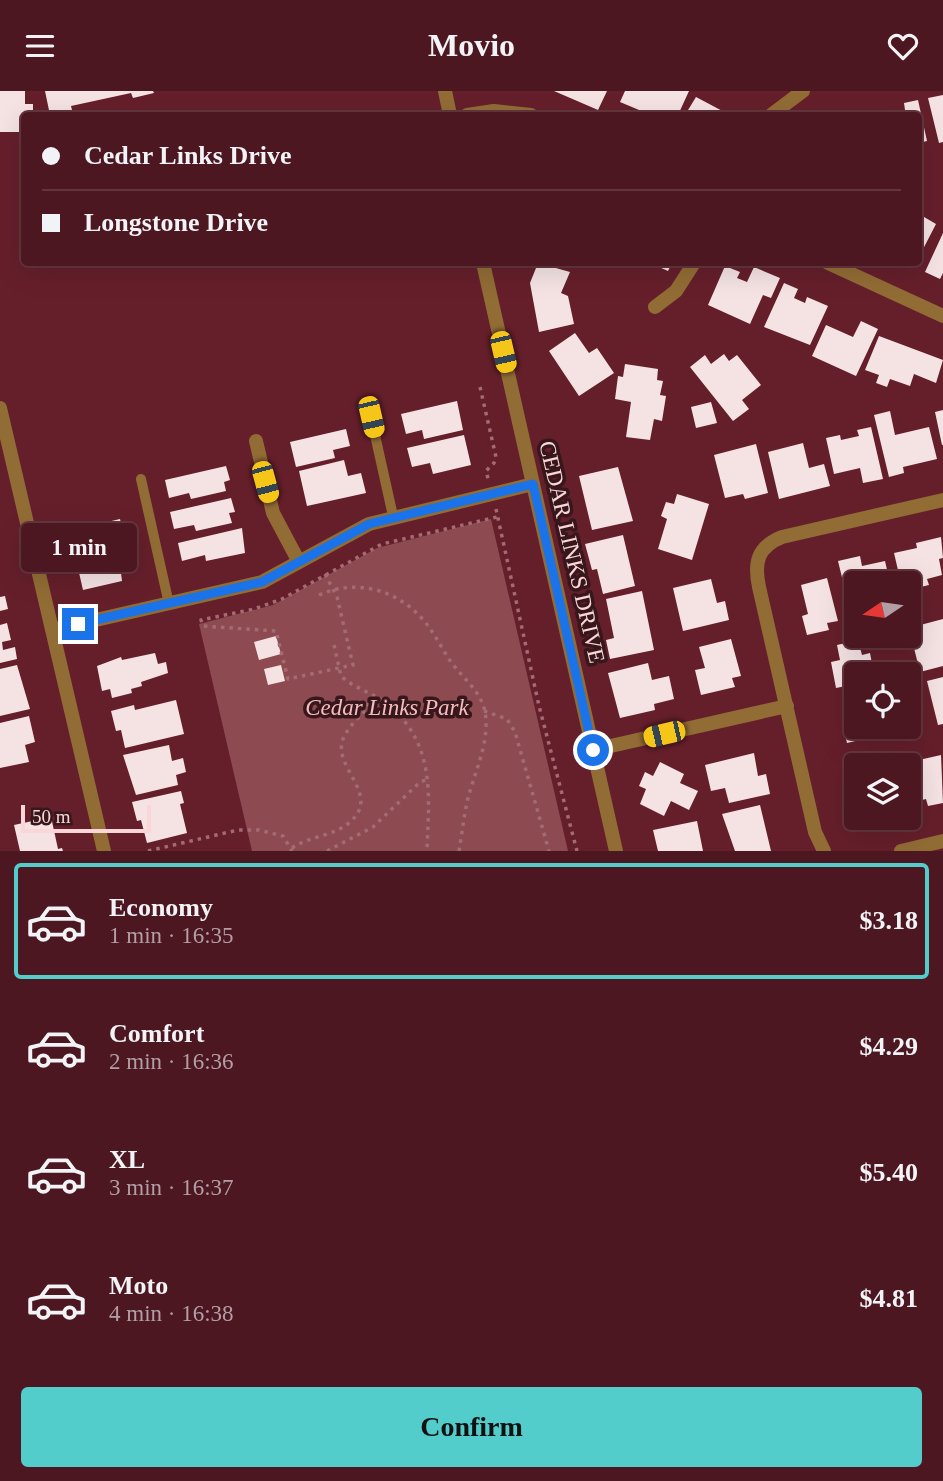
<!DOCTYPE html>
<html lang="en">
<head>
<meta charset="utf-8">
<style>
  body { margin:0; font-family:"Times New Roman",serif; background:#56242d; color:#f1f3f6; height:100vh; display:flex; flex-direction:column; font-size:26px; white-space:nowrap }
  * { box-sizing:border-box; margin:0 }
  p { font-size:23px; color:#b29fa5 }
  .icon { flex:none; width:38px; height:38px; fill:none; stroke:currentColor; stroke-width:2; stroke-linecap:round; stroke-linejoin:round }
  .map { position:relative; height:760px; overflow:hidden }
  .sheet { display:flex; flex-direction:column; background:#4c1720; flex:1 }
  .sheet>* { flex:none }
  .banner { position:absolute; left:21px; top:21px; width:901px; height:154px; border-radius:7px; box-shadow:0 7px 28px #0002,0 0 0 2px #63363e; display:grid; align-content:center; height:154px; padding:0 21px; background:#4c1720 }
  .needle { width:46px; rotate:257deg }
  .buttons { position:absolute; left:844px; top:480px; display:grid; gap:14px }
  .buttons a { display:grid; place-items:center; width:77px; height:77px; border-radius:7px; background:#4c1720; box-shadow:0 7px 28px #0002,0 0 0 2px #63363e; font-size:35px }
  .scale { position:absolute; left:21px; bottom:18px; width:130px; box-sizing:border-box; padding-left:7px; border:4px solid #fad6d8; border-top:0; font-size:19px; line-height:24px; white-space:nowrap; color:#fad6d8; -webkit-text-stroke:5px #37171b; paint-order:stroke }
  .end { position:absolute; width:32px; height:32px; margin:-16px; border:9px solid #1a73e8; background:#fff; box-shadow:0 0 0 4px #fff }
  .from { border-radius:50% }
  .bubble { position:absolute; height:49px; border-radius:7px; background:#4c1720; box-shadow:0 7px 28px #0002,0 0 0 2px #63363e; font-size:23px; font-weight:700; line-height:49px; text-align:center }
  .car { position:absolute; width:21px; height:42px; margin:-21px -10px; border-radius:9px; box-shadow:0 0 5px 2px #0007; background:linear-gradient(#f5c518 24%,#345 0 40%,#f5c518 0 76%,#345 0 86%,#f5c518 0) }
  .banner b { display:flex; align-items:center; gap:24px; height:66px; font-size:26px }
  .banner b+b { border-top:2px solid #63363e }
  .banner i { width:18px; height:18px; background:#f1f3f6 }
  ul { padding:12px 0 0; list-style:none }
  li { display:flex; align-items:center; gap:21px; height:116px; margin:0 14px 10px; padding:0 7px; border:4px solid transparent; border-radius:7px }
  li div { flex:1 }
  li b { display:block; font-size:26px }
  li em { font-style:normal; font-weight:700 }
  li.active { border-color:#52cdcc }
  li>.icon { width:63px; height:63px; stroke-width:1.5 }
  .cta { display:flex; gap:14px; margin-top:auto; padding:14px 21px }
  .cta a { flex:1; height:80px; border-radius:7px; background:#52cdcc; color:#111; font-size:28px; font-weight:700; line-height:80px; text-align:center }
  header { display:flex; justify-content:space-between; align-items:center; height:91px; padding:0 21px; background:#4c1720; font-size:32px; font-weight:700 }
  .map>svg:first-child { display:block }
  .green { fill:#8d4a51 }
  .building { fill:#f5e3e4 }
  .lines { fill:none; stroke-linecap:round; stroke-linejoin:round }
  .path { stroke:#a36b73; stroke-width:3.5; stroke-dasharray:3.5 5; stroke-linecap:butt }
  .service { stroke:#926c35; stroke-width:10 }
  .minor { stroke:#926c35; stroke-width:14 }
  .tertiary { stroke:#926c35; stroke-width:14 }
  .route { stroke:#1a73e8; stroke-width:9 }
  .labels { text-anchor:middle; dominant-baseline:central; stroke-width:7; stroke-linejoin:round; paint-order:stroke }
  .street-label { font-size:23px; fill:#fad6d8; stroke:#37171b }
  .park-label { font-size:23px; font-style:italic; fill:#f6bdc1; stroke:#37171b }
</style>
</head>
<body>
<header><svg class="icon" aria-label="menu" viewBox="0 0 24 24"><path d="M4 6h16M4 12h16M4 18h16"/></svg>Movio<svg class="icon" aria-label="heart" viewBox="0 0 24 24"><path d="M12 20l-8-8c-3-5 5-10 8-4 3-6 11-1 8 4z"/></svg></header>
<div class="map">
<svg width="943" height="760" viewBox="0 0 943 760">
  <rect width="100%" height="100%" fill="#651f2b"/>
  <!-- green -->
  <path class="green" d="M491,428L568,760H252L199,533L273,514L377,457Z"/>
  <!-- building -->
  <path class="building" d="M0,0H25V13H33V24H24V41H0Z
    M45,0H153L154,2L133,7L131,2L71,15L73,23L50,24Z
    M554,0H607L598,19Z
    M625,0H689L678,24H651L620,11Z
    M943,4V51L939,52L928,7Z
    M696,6L730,24H685Z
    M918,9L927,50L919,52V24L886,23L905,19L904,12Z
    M919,123L936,133L919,166Z
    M943,142V182L940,188L925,181Z
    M538,172L570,181L561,202L568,205L574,233L539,241L530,192Z
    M650,172H672L668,180Z
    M725,175L740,181L737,187L747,191L754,176L780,187L771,207L763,204L750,233L708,214Z
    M784,192L798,198L794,207L805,212L807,206L828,215L810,254L764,236Z
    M861,230L878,238L856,285L812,265L826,234L853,246Z
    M575,242L589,262L597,257L614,282L579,305L549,260Z
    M879,245L943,269L936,292L914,283L910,295L890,288L887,296L876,292L879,284L865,279Z
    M724,263L729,270L737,264L761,294L742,309L749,318L733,330L690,276L705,264L711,273Z
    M625,273L658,278L657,289L663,290L660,304L666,305L662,330L654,328L650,349L626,346L631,311L615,308L618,285L623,286Z
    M457,310L463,339L424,348L422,339L406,343L401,323Z
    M711,311L717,332L696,337L691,316Z
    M943,319V354H942L935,321Z
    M890,320L895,344L929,336L937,368L903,376L904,382L889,386L874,324Z
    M871,336L883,388L863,392L860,377L834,383L826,347L840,344L841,349L859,345L857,339Z
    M346,338L350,355L333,359L335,367L296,376L290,351Z
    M464,344L471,374L433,383L430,372L412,376L407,357Z
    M803,352L809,377L824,373L830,395L779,408L768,361Z
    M756,353L768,402L745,408L743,403L725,407L714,364Z
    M344,369L348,385L361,382L366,402L307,415L299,380Z
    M226,375L230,389L224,391L226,400L191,408L189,402L169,407L165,389Z
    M618,376L633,430L592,439L579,385Z
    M677,403L709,413L692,469L658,458L667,428L661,425L666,411L674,413Z
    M231,407L235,421L229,422L232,432L196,440L194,434L174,438L170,421Z
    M120,428L124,445L107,449L110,458L71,467L64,441Z
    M242,437L245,462L206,470L205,464L182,470L178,452Z
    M623,444L635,495L603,503L597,478L592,479L585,453Z
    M941,446L943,467L939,468L942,484L927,488L929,494L908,499V492H901L894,462L917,457L916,452Z
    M133,460L137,478L121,482L122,490L83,499L77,473Z
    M860,465L862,475L885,470L890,492H856V513L849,515L838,470Z
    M827,487L838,530L827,532L829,539L807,544L802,525L808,523L801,494Z
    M711,488L717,512L725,510L729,529L683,540L673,497Z
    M642,500L654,559L610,568L606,549L614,547L606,508Z
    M5,505L8,518L0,520V506Z
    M943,528V575L920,581L909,537Z
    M7,532L11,549L2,551L3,559L15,556L17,568L0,572V534Z
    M276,545L281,563L259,569L254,551Z
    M731,548L741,585L732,587L735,596L701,604L695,579L705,577L699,556Z
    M858,549L862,564L870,562L874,583H856V593L836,597L831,571L840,569L837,554Z
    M155,562L158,573L166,571L168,582L141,591L142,595L131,598L132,602L112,607L110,598L102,600L97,575L121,566L122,569Z
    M648,572L652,589L669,585L674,608L654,613L655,619L620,627L608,582Z
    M17,574L30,618L0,625V578Z
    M281,574L285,590L268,594L264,578Z
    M943,586V633L938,634L927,590Z
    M856,605V635H878L880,644L847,652L842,631L848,630L843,608Z
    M176,609L184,643L125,657L121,639L116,640L111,620L134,614L135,619Z
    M29,625L35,651L25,654L29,671L0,677V632Z
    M169,654L172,670L183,667L186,681L176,684L178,694L136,704L123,664Z
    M754,662L758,685L766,683L770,703L729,712L725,697L711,700L705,674Z
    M908,664L910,671L941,664L943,712L928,715L926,708L914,711L908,674H884L883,670Z
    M660,671L684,683L680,692L698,700L689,719L671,710L664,725L640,713L646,698L639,695L645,681L653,685Z
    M856,678V726L869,727L855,730L845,680Z
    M181,700L184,712L180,713L187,742L147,752L141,729L137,730L132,711Z
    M760,714L771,760H735L722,723Z
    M51,726L58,758L62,757L63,760H20L14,734Z
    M697,730L703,760H658L653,739Z"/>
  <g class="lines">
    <!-- path -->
    <path class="path" d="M480,296L496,366L494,372L486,380L489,391
      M496,418L539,615L577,760
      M325,483L337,506L353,574L288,588L276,540L203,535L201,529L254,518L282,508L382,453L497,426
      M319,504C357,487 399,499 425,531C435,543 442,558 451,571C466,591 485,603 486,629C487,657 475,681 468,707C464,724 462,742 459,760
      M334,554L341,585C355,598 374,602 388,614C436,653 429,705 427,760
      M324,615L360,611L371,615
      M484,620L507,628L515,641L549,760
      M292,757C309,745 335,745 350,731C382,703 332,677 343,648C349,633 367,619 379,607
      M148,760L238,739H259L283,745L292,760
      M327,760L373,736L420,691L428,688"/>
    <!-- service -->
    <path class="service" d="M371,326L393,425
      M141,388L169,513"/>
    <!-- minor -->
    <path class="minor" d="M467,24L494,20L531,24
      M771,24L803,0
      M828,172L943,225
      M655,216L676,200L694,172
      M0,317L104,760
      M256,350L273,422L299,471
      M52,539L262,491L369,433L533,393
      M593,659L787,615
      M824,760L815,741L759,496C754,472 757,456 782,446L943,409
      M901,760L943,750"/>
    <!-- tertiary -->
    <path class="tertiary" d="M445,0L450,24
      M483,172L616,760"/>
  </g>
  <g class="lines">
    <!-- route -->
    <path class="route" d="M78,533L262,491L369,433L533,393L593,659"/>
  </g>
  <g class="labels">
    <!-- street labels -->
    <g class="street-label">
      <text transform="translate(572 461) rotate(77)">CEDAR LINKS DRIVE</text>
    </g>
    <!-- park labels -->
    <g class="park-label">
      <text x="387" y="616">Cedar Links Park</text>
    </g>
  </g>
</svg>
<div class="buttons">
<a><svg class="needle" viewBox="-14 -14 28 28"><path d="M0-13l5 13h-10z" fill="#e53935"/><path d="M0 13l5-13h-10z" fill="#b29fa5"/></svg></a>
<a><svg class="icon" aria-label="locate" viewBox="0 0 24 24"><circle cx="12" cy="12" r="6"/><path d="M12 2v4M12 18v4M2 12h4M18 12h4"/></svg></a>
<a><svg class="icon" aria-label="layers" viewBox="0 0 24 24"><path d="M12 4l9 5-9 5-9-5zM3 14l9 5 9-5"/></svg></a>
</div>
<div class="scale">50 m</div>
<i class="end from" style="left:593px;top:659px"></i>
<i class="end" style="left:78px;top:533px"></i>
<div class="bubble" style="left:21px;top:432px;width:116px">1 min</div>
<i class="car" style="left:503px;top:261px;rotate:167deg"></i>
<i class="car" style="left:371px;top:326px;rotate:167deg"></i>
<i class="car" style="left:265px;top:391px;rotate:165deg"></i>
<i class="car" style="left:664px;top:643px;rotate:257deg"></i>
<div class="banner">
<b><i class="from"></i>Cedar Links Drive</b>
<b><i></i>Longstone Drive</b>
</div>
</div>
<section class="sheet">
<ul>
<li class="active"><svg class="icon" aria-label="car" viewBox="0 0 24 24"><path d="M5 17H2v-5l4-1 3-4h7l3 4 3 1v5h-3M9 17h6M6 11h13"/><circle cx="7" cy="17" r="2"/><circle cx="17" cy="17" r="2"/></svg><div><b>Economy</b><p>1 min · 16:35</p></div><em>$3.18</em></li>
<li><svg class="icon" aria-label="car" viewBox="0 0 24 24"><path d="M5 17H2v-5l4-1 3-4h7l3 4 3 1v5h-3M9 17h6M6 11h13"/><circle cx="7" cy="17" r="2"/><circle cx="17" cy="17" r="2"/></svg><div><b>Comfort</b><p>2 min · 16:36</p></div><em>$4.29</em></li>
<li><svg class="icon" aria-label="car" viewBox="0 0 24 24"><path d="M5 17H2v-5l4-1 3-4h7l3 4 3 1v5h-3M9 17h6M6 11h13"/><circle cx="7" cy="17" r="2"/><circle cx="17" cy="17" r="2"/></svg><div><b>XL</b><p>3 min · 16:37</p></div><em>$5.40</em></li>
<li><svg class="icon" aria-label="car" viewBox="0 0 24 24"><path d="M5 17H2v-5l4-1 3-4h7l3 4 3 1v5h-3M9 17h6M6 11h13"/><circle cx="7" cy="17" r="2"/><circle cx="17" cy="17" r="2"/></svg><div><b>Moto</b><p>4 min · 16:38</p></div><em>$4.81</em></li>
</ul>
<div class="cta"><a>Confirm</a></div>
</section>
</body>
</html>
